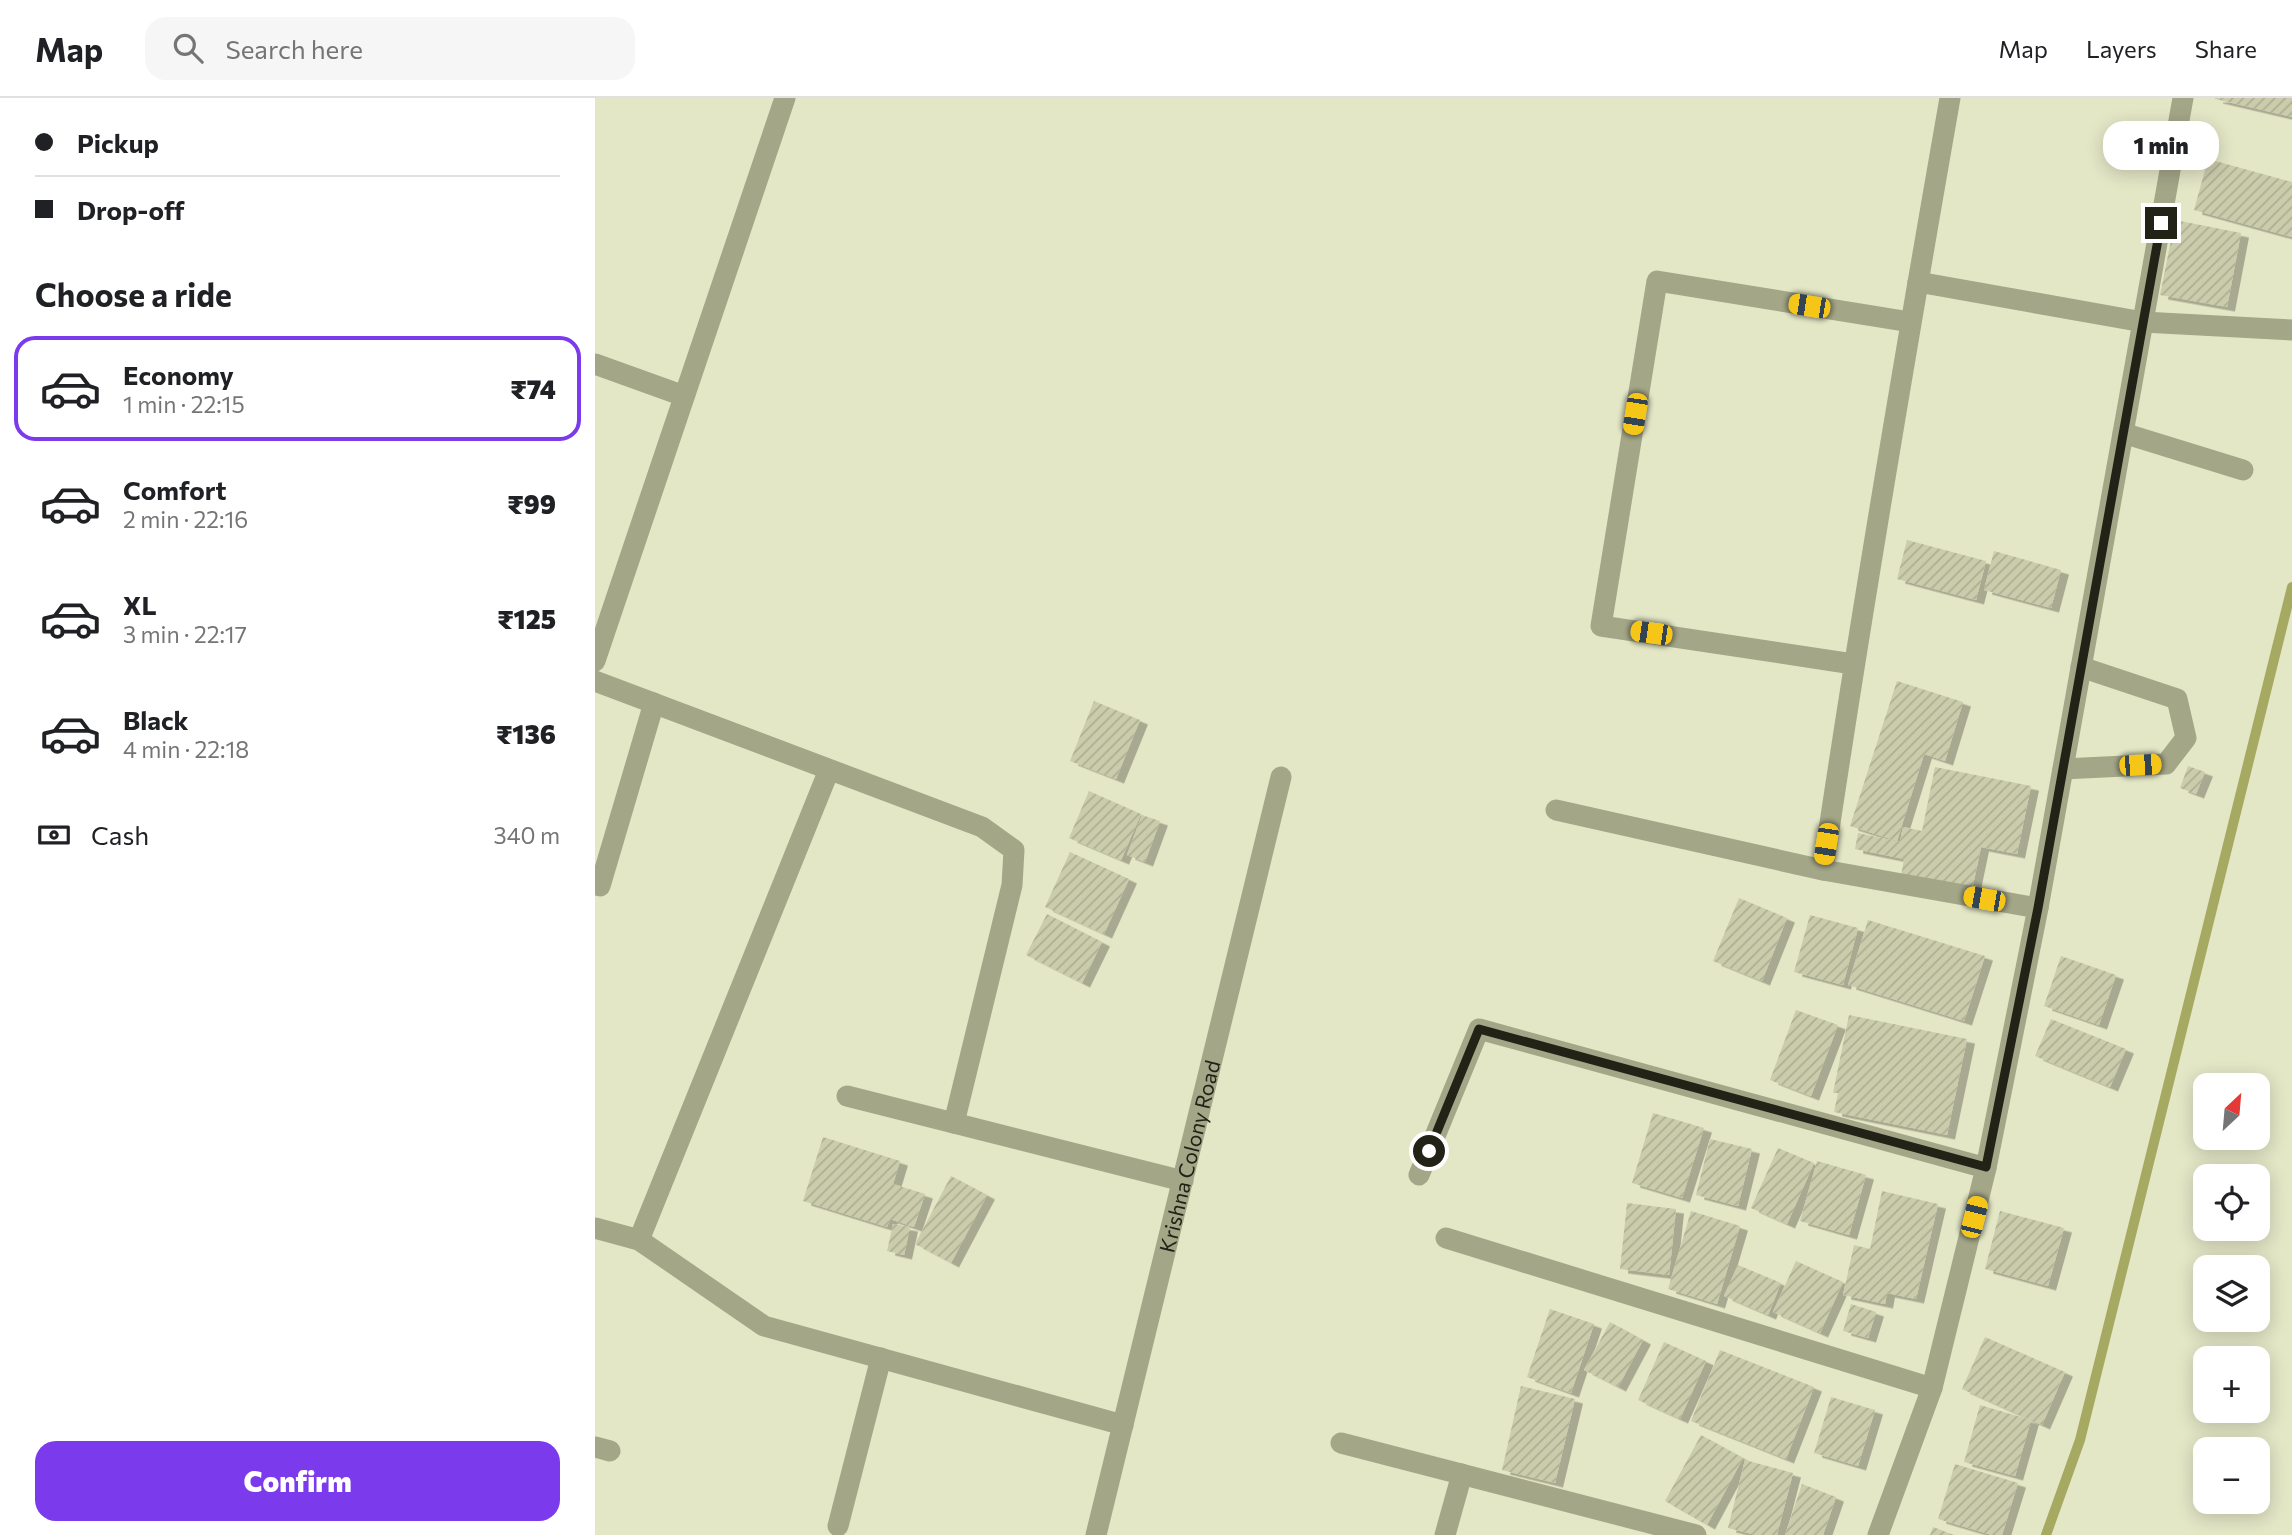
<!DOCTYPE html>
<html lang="en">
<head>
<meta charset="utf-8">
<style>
  body { margin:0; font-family:Commissioner,sans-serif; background:#f6f6f6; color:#202124; height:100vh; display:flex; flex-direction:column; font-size:26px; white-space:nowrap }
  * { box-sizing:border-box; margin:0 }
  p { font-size:23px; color:#757577 }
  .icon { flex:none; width:38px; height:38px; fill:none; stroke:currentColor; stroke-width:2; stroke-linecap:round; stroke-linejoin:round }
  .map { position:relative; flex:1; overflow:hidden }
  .sheet { display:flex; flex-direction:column; background:#fff; width:595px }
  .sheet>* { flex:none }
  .top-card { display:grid; align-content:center; height:154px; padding:0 35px; background:#fff }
  .needle { width:46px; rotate:26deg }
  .controls { position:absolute; left:1598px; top:975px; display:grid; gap:14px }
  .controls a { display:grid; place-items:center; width:77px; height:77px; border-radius:14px; background:#fff; box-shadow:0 4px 18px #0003; font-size:35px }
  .end { position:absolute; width:32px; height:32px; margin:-16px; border:9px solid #222216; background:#fff; box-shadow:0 0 0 4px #fff }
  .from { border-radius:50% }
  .bubble { position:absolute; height:49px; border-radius:21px; background:#fff; box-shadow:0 4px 18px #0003; font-size:23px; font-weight:800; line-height:49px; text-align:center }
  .car { position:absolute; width:21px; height:42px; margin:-21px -10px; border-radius:9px; box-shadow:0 0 5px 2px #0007; background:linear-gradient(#f5c518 24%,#345 0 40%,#f5c518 0 76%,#345 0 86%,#f5c518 0) }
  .top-card b { display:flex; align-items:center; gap:24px; height:66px; font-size:26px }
  .top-card b+b { border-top:2px solid #e0e0e0 }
  .top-card i { width:18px; height:18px; background:#202124 }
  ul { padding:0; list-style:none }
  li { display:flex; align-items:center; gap:21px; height:105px; margin:0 14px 10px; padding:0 21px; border:4px solid transparent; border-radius:21px }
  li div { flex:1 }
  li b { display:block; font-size:26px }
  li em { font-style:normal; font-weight:800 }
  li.on { border-color:#7c3aed }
  li>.icon { width:63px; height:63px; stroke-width:1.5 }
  h2 { padding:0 35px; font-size:32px; line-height:84px }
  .pay { display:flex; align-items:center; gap:18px; height:77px; padding:0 35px; font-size:26px }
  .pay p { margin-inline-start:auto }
  .button { display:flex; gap:14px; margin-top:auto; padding:14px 35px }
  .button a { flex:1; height:80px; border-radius:21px; background:#7c3aed; color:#fff; font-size:28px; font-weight:800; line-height:80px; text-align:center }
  header { display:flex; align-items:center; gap:42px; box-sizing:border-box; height:98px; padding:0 35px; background:#fff; border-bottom:2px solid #e0e0e0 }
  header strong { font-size:33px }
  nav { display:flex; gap:38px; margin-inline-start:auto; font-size:24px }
  .search { width:490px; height:63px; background:#f6f6f6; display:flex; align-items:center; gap:18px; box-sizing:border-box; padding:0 24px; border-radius:21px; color:#757577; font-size:26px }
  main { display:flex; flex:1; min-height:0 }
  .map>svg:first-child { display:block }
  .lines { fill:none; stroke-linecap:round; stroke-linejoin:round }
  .stream { stroke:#a6a961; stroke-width:10 }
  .building { fill:url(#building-hatch); filter:url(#shadow) }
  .minor { stroke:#a4a688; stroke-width:21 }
  .route { stroke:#222216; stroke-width:9 }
  .labels { text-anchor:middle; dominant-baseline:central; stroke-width:7; stroke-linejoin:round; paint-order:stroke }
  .street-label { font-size:21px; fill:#222216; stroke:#e4e7c6 }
</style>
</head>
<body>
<header>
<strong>Map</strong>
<div class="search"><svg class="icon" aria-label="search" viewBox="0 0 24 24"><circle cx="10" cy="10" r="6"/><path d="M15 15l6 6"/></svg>Search here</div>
<nav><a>Map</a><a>Layers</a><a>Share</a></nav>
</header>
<main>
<section class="sheet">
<div class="top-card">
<b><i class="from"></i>Pickup</b>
<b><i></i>Drop-off</b>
</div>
<h2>Choose a ride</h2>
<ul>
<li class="on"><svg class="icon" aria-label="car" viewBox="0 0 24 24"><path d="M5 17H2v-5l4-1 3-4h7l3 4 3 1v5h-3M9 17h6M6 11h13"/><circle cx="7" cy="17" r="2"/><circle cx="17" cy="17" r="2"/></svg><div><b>Economy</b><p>1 min · 22:15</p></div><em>₹74</em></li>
<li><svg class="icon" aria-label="car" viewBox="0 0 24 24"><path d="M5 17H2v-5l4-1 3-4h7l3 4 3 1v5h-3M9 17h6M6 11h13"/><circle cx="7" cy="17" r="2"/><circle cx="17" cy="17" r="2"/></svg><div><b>Comfort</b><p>2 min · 22:16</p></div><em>₹99</em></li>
<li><svg class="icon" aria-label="car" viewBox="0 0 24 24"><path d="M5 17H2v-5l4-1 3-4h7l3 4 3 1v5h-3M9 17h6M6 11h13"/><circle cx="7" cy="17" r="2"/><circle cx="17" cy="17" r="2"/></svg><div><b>XL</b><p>3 min · 22:17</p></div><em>₹125</em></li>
<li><svg class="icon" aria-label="car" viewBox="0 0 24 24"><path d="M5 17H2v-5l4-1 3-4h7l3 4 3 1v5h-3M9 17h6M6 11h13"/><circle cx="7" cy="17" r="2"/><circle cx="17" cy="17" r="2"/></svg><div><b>Black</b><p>4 min · 22:18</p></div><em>₹136</em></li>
</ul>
<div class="pay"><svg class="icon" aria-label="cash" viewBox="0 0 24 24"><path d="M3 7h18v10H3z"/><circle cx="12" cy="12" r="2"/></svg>Cash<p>340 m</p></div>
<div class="button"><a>Confirm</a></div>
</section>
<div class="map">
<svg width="1697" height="1437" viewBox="0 0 1697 1437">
  <defs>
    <pattern id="building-hatch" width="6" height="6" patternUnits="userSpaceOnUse" patternTransform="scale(1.75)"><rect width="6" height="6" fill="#caccac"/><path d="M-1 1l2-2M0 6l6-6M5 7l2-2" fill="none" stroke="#adaf93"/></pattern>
    <filter id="shadow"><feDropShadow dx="8" dy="4.5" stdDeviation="0" flood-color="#0004"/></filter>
  </defs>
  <rect width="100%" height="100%" fill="#e4e7c6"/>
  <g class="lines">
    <!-- stream -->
    <path class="stream" d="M1451,1437L1485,1342L1697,489"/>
  </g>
  <!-- building -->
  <path class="building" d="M1620,0H1697V19L1620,1Z
    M1613,61L1697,84V139L1599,112Z
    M1580,122L1646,135L1632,209L1565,197Z
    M1312,442L1391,463L1381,502L1302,481Z
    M1399,453L1466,472L1456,510L1389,492Z
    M1302,583L1368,604L1350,663L1329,656L1302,743L1255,728Z
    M499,603L545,622L521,681L475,663Z
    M1593,668L1610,674L1601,696L1585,690Z
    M1340,669L1436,688L1422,756L1386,749L1377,792L1306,778L1309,761L1260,751L1263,735L1305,744L1308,729L1327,733Z
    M494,693L546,716L526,762L474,740Z
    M547,717L565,723L550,764L532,757Z
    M475,754L534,781L509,836L450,809Z
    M1144,800L1192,820L1167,883L1118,863Z
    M452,816L507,844L487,885L431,857Z
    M1215,817L1263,830L1248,887L1199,874Z
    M1273,822L1390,858L1369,923L1253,887Z
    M1466,858L1521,877L1504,927L1449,908Z
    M1201,912L1243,927L1216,998L1175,982Z
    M1254,917L1372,941L1352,1037L1239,1014L1243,995H1238Z
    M1456,921L1531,951L1515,989L1440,958Z
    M1058,1015L1109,1030L1087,1100L1037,1085Z
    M228,1039L305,1063L298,1086L330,1096L319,1129L295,1121L292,1129L208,1103Z
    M1115,1041L1157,1051L1143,1108L1101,1097Z
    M1183,1050L1219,1065L1192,1126L1156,1110Z
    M1222,1063L1271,1077L1254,1137L1205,1123Z
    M356,1078L392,1097L356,1165L320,1146Z
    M1287,1093L1343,1106L1321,1201L1292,1195L1290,1206L1248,1197L1259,1147L1275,1151Z
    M1032,1105L1081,1111L1074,1177L1025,1171Z
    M1096,1113L1145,1128L1122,1206L1073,1191Z
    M1405,1113L1469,1130L1453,1188L1390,1171Z
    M298,1126L315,1129L309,1157L292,1153Z
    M1201,1163L1248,1184L1225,1235L1178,1214Z
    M1143,1167L1186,1185L1173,1217L1129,1198Z
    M1256,1206L1281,1214L1273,1240L1248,1233Z
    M955,1211L999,1226L976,1295L932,1279Z
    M1015,1224L1048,1242L1023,1289L989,1272Z
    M1390,1239L1470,1274L1447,1327L1367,1291Z
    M1069,1244L1111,1263L1085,1321L1043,1302Z
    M1125,1252L1219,1289L1191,1361L1096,1323Z
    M926,1288L980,1301L960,1385L907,1372Z
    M1236,1299L1280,1312L1263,1368L1219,1355Z
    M1385,1307L1436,1322L1420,1378L1369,1364Z
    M1106,1337L1148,1360L1112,1427L1070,1403Z
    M1150,1362L1198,1375L1182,1437H1161L1133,1430Z
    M1360,1366L1423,1385L1407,1437H1397L1343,1421Z
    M1207,1386L1241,1399L1228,1437H1190Z
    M1338,1429L1359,1437H1335Z"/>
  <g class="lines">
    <!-- minor -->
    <g class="minor">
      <path d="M1323,184L1548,224L1697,232"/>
      <path d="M0,266L89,298"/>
      <path d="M1528,335L1648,372"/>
      <path d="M0,563L190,0"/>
      <path d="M1258,566L1006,528L1062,183L1315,224"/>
      <path d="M0,583L387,729L419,752L417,787L359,1025"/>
      <path d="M1468,671L1571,666L1591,640L1582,601L1486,569"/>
      <path d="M961,712L1228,772"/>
      <path d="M5,788L59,605"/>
      <path d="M1443,810L1588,0"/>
      <path d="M252,998L588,1083"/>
      <path d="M824,1077L884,931L1391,1070"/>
      <path d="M0,1130L44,1142L169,1228L528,1327"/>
      <path d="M851,1140L1337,1290"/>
      <path d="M44,1142L234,672"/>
      <path d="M746,1345L1101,1437"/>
      <path d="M0,1349L15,1353"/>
      <path d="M243,1428L286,1260"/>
      <path id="s1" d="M501,1437L686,679"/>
      <path d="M850,1437L867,1376"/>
      <path d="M1283,1437L1337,1290L1391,1070L1443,810L1228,772C1266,514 1310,257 1355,0"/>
    </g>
  </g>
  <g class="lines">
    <!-- route -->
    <path class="route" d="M834,1053L884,931L1391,1069L1443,810L1566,125"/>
  </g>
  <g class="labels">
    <!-- street labels -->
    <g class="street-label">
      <text stroke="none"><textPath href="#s1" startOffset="390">Krishna Colony Road</textPath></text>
    </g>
  </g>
</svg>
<div class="controls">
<a><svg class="needle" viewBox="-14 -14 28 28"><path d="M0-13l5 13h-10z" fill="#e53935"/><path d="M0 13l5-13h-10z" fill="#757577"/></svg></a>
<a><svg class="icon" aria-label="locate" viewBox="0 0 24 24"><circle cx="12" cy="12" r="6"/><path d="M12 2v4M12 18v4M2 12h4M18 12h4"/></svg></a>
<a><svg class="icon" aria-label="layers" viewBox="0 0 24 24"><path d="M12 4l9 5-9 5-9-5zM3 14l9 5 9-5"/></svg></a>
<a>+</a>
<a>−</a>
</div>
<i class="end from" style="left:834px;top:1053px"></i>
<i class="end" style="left:1566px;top:125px"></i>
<div class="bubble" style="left:1508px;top:23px;width:116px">1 min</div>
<i class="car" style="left:1214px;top:208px;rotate:279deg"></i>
<i class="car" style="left:1040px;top:316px;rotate:189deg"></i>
<i class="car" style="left:1056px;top:535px;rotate:278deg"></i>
<i class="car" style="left:1545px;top:667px;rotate:87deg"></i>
<i class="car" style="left:1231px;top:746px;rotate:189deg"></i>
<i class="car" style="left:1389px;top:801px;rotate:280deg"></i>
<i class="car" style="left:1379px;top:1119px;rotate:14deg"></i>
</div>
</main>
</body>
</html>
